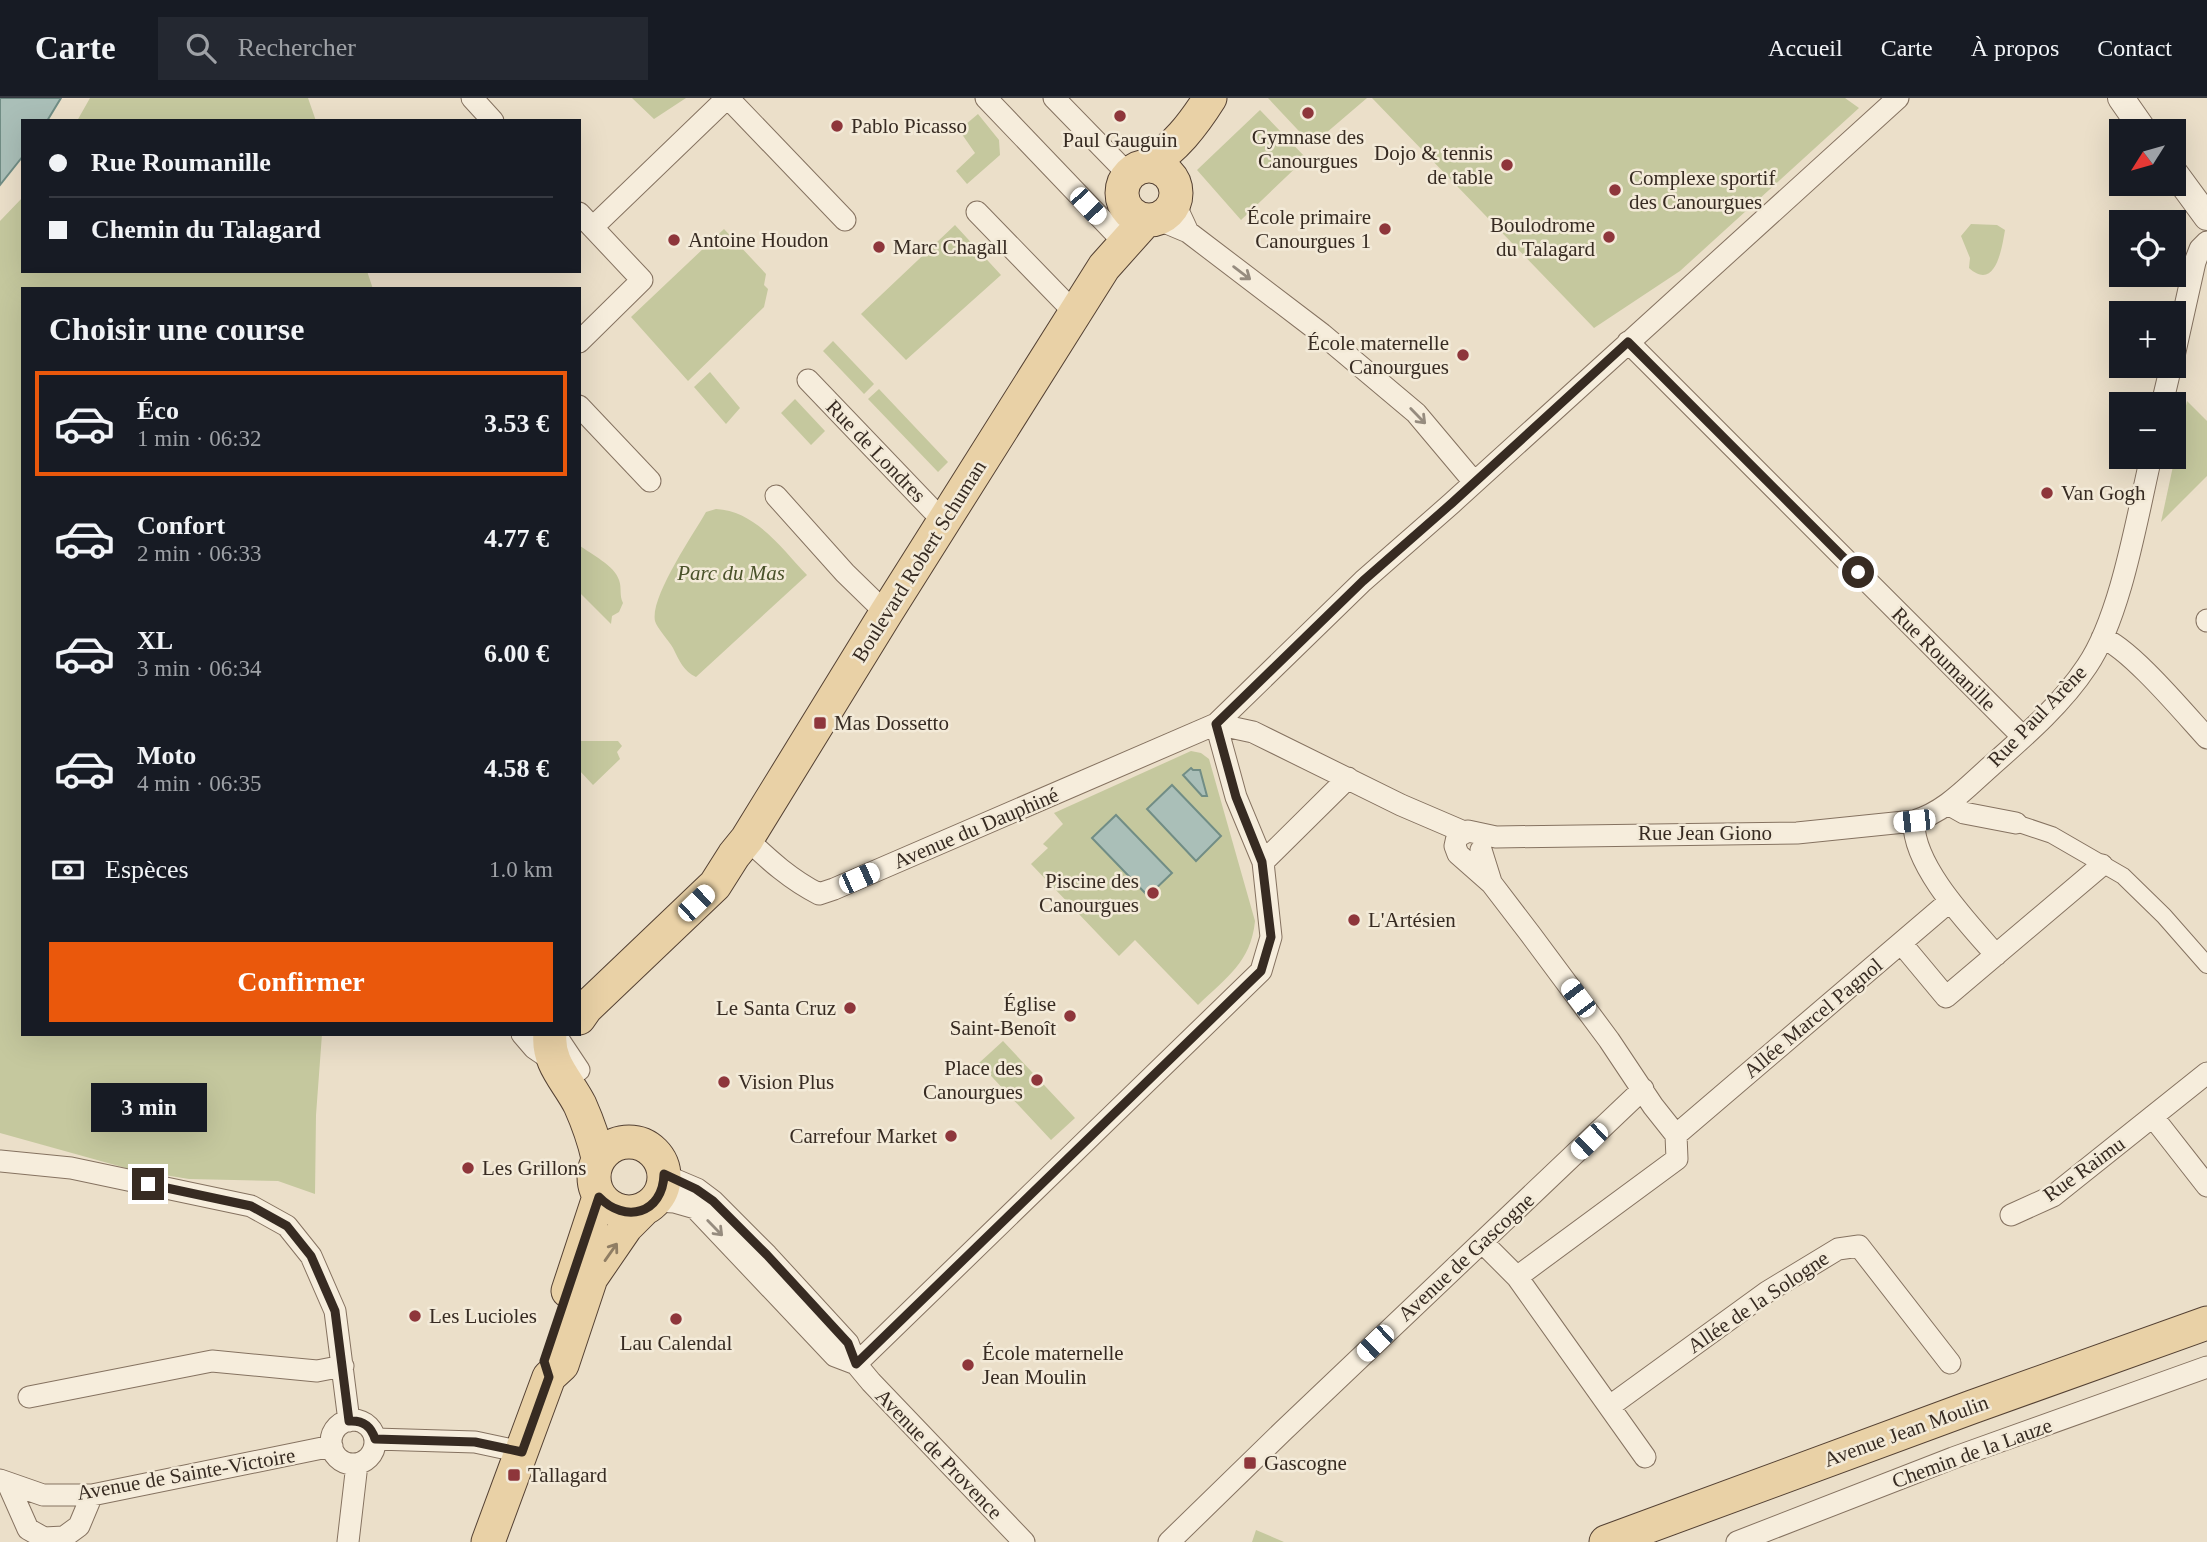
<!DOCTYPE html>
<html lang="fr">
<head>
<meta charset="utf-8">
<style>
  body { margin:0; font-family:"Times New Roman",serif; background:#242831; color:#f1f3f6; height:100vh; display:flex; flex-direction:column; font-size:26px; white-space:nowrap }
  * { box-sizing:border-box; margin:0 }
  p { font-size:23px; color:#9ea1a6 }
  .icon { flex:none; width:38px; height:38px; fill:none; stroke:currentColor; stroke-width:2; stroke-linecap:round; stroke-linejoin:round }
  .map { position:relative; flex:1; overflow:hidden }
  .sheet { position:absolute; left:21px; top:189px; width:560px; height:749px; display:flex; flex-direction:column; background:#171b24; border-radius:0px; box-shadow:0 7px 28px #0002 }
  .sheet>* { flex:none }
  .hud { position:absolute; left:21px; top:21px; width:560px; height:154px; border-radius:0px; box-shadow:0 7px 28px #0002; display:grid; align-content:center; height:154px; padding:0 28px; background:#171b24 }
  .needle { width:46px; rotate:233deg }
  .controls { position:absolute; left:2109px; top:21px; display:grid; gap:14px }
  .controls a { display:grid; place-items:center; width:77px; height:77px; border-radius:0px; background:#171b24; box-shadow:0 7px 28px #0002; font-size:35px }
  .end { position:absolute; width:32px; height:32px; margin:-16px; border:9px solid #372b22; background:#fff; box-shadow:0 0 0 4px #fff }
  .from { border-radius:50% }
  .bubble { position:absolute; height:49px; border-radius:0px; background:#171b24; box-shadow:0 7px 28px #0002; font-size:23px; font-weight:800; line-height:49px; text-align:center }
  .car { position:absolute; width:21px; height:42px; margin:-21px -10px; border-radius:9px; box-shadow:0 0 5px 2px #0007; background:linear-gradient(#fff 24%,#345 0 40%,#fff 0 76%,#345 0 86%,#fff 0) }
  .hud b { display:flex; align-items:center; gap:24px; height:66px; font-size:26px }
  .hud b+b { border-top:2px solid #363941 }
  .hud i { width:18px; height:18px; background:#f1f3f6 }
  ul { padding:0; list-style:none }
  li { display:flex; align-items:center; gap:21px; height:105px; margin:0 14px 10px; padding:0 14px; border:4px solid transparent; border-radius:0px }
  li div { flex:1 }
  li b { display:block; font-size:26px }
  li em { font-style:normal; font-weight:800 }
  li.on { border-color:#ea580c }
  li>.icon { width:63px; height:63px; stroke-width:1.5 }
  h2 { padding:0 28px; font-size:32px; line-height:84px }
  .pay { display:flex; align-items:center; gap:18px; height:77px; padding:0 28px; font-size:26px }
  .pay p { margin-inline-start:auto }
  .action { display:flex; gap:14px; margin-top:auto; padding:14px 28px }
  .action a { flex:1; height:80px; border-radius:0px; background:#ea580c; color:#fff; font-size:28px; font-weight:800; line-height:80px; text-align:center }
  header { display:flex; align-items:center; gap:42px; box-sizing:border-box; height:98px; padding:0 35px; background:#171b24; border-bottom:2px solid #363941 }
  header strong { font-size:33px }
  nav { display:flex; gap:38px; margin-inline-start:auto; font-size:24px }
  .search { width:490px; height:63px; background:#242831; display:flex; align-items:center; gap:18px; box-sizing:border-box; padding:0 24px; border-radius:0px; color:#9ea1a6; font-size:26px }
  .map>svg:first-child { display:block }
  .green { fill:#c5c89e }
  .water { fill:#aabfb8; stroke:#718d85; stroke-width:2 }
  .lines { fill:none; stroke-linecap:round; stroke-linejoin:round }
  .pedestrian-casing { stroke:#857260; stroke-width:18 }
  .minor-casing { stroke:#857260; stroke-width:23 }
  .tertiary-casing { stroke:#857260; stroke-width:28 }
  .primary-casing { stroke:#544133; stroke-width:35 }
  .pedestrian { stroke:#f6eddc; stroke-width:16 }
  .minor { stroke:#f6eddc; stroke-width:21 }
  .tertiary { stroke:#f6eddc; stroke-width:26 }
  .primary { stroke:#e9d1a6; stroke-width:33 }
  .oneway { stroke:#968c7f }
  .oneway2 { stroke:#907e64 }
  .route { stroke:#372b22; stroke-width:9 }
  .poi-dot { fill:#8e363b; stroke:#f3ead8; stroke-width:2.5 }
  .labels { text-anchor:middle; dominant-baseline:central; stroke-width:5; stroke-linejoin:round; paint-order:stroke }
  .poi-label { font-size:21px; fill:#372b22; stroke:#f3ead8; text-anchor:start }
  .street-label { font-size:21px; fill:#372b22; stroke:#f3ead8 }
  .park-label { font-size:21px; font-style:italic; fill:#4a522a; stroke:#f3ead8 }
</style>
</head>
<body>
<header>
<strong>Carte</strong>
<div class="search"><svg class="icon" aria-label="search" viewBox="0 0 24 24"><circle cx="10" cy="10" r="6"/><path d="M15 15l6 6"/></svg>Rechercher</div>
<nav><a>Accueil</a><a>Carte</a><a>À propos</a><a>Contact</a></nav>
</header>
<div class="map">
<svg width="2207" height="1444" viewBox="0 0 2207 1444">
  <rect width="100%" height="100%" fill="#ebdfc9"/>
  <!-- green -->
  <path class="green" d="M90,0H308L316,23H77Z
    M632,0H686L654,21Z
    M1268,0H1367L1312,47Z
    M1372,0H1845L1859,10L1680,173L1594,230Z
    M1260,12L1306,60L1241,122L1197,72Z
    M978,16L999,42L1000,57L967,86L956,73L975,55L959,32Z
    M23,99V173H367L373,191H23V936H322L316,1017L315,1096L278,1083L189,1081L133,1072L0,1035V123Z
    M1971,126L1997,127L2005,132C2002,149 1996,194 1969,170L1970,160L1961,138Z
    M955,127L1001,177L906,262L861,216Z
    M724,131L766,176L764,187L768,191L764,209L688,283L631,219Z
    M833,243L874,286L864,296L823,253Z
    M710,274L740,310L726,326L694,289Z
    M879,291L948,364L938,374L868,301Z
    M795,301L825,333L811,347L781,315Z
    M2187,303L2207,323V378L2161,424Z
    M716,411C756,413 782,451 807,477L696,579C684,574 679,562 673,550C669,543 657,530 655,523C650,499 693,437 706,414Z
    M579,447C592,457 614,467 619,482C622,490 619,497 623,505L619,514L612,518L611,526L579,494Z
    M579,643H618L622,648L617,654L620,661L593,687L579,672Z
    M1191,653L1201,655L1209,661L1255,823C1251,864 1226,880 1198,907L1135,842L1119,858L1031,766L1048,750L1043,746L1063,726L1054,715Z
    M1003,943L1075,1020L1051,1042L979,965Z
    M1256,1432L1284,1444H1252Z"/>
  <!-- water -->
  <path class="water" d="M0,0H61L47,23H23V58L0,87Z
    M1191,670L1193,672H1200L1207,698H1202L1183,677Z
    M1172,687L1221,738L1196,763L1147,711Z
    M1116,717L1172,775L1148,798L1092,740Z"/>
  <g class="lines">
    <defs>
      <path id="pedestrian" d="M2016,725L2052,737L2123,778L2164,818L2207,867"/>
      <path id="minor" d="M472,0L493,23
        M728,0L845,122
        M986,0L1117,137
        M1054,0L1129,77
        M1175,106L1188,134
        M977,114L1075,215
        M579,115L642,182L579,244
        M1157,121L1188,134L1322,236L1416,315L1474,384
        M593,129L727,0
        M1628,244L2023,639
        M2174,258L2195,164L2200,151L2207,144
        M808,282L944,424
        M2162,306L2171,268
        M579,308L650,383
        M776,398L845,475L886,515
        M2207,522V523
        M2102,540C2129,549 2185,616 2207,640
        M1216,626L1253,634L1401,707L1464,734
        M1948,706L1964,715L2016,725
        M1914,723C1912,767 1968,825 1996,857
        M747,741C769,762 791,782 819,796L834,791L1216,626L1363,483L1452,405L1898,0
        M1481,752L1491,784
        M1263,764L1348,680
        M1901,845L1946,899L2102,767
        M522,936L534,950L553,963
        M559,942L579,972
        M2153,1019L2207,1088
        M1676,1037L1950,803
        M0,1063L71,1070L251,1108L287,1128L311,1158L335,1213L349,1323
        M664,1077L697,1091L713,1103L767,1157L848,1245L856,1266L871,1284L1024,1444
        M656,1103L674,1104L695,1110L835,1258L856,1266
        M2011,1117L2053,1098L2207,975
        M1482,1144L1517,1179L1645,1359
        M1517,1179L1677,1061L1676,1037L1653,1008L1609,942L1531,837L1492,786L1458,756L1455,748L1457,739L1468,733L1496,739L1797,735L1914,723C1945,714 1967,689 1991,668C2025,638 2062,606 2087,568C2121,518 2137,419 2151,359
        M856,1266L1261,873L1271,839L1263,764L1236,699L1216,626
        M29,1299L212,1263L317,1273L343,1268
        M1610,1308L1767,1194L1838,1151L1859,1148L1950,1265
        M331 1344a22 22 0 1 1 44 0a22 22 0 1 1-44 0Z
        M375,1341L475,1344L522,1354
        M0,1382L43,1397H92L332,1348
        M8,1386L28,1431L44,1440L64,1439L79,1428L92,1397
        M348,1444L357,1366
        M1169,1444L1283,1333L1643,991
        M1737,1444L1953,1360L2207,1269"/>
      <path id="tertiary" d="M2121,0L2144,33
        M2174,74L2207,119"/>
      <path id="primary" d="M1148,67C1175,50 1193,27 1210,0
        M1122 95a27 27 0 1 1 54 0a27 27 0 1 1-54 0Z
        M579,920L586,910L715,787L734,757L747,741L886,515L1075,215L1104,169L1146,122
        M550,936C547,965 568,983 580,1007C588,1025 594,1042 598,1060
        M594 1079a35 35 0 1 1 70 0a35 35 0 1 1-70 0Z
        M568,1193L599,1099
        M488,1444L549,1279L562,1267L591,1180L626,1129L642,1113
        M1606,1444L1972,1309L2207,1225"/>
    </defs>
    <!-- pedestrian casing -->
    <use href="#pedestrian" class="pedestrian-casing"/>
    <!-- minor casing -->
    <use href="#minor" class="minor-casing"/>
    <!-- tertiary casing -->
    <use href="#tertiary" class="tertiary-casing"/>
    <!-- primary casing -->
    <use href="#primary" class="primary-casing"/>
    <!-- pedestrian -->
    <use href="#pedestrian" class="pedestrian"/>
    <!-- minor -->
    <use href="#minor" class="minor"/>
    <!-- tertiary -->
    <use href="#tertiary" class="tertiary"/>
    <!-- primary -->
    <use href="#primary" class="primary"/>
  </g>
  <!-- one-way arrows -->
  <defs><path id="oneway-shaft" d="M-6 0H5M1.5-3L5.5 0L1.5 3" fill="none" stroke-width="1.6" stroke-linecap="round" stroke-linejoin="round" transform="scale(1.75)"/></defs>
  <g class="oneway">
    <use href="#oneway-shaft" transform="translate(1242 175) rotate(37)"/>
    <use href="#oneway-shaft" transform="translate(1418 318) rotate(46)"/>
    <use href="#oneway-shaft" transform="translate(715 1130) rotate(46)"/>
  </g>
  <use class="oneway2" href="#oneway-shaft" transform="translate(611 1154) rotate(-55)"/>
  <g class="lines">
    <!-- route -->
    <path class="route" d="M148,1086L251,1108L287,1128L311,1158L335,1213L349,1323C363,1322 371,1328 375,1341L475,1344L522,1354L549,1279L544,1263L599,1099C625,1126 663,1116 664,1076L696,1091L713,1103L767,1157L848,1245L856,1266L1261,873L1271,839L1262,764L1236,699L1216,626L1363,483L1452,405L1628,244L1858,474"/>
  </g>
  <!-- markers -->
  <g class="poi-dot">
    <circle cx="1308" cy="15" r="7"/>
    <circle cx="1120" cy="18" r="7"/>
    <circle cx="837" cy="28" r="7"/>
    <circle cx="1507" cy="67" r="7"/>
    <circle cx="1615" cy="92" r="7"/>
    <circle cx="1385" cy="131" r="7"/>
    <circle cx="1609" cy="139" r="7"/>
    <circle cx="674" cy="142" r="7"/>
    <circle cx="879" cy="149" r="7"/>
    <circle cx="1463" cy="257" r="7"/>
    <circle cx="2047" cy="395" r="7"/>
    <rect x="813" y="618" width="14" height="14" rx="3.5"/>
    <circle cx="1153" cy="795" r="7"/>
    <circle cx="1354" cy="822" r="7"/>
    <circle cx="850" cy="910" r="7"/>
    <circle cx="1070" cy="918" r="7"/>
    <circle cx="1037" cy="982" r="7"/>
    <circle cx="724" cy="984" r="7"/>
    <circle cx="951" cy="1038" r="7"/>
    <circle cx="468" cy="1070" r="7"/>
    <circle cx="415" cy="1218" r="7"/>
    <circle cx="676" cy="1221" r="7"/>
    <circle cx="968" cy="1267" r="7"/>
    <rect x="1243" y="1358" width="14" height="14" rx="3.5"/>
    <rect x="507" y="1370" width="14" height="14" rx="3.5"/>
  </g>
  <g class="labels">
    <!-- poi labels -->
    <g class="poi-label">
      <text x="851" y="28">Pablo Picasso</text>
      <text x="1308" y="39" text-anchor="middle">Gymnase des<tspan x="1308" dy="24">Canourgues</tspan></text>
      <text x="1120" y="42" text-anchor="middle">Paul Gauguin</text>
      <text x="1493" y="55" text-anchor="end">Dojo &amp; tennis<tspan x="1493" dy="24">de table</tspan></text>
      <text x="1629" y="80">Complexe sportif<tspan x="1629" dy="24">des Canourgues</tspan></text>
      <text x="1371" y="119" text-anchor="end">École primaire<tspan x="1371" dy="24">Canourgues 1</tspan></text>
      <text x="1595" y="127" text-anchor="end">Boulodrome<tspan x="1595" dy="24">du Talagard</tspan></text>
      <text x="688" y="142">Antoine Houdon</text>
      <text x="893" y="149">Marc Chagall</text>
      <text x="1449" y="245" text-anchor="end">École maternelle<tspan x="1449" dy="24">Canourgues</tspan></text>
      <text x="2061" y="395">Van Gogh</text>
      <text x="834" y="625">Mas Dossetto</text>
      <text x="1139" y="783" text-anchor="end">Piscine des<tspan x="1139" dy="24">Canourgues</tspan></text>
      <text x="1368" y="822">L'Artésien</text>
      <text x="1056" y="906" text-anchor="end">Église<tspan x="1056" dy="24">Saint-Benoît</tspan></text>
      <text x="836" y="910" text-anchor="end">Le Santa Cruz</text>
      <text x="1023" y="970" text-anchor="end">Place des<tspan x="1023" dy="24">Canourgues</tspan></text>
      <text x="738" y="984">Vision Plus</text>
      <text x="937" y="1038" text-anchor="end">Carrefour Market</text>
      <text x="482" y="1070">Les Grillons</text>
      <text x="429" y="1218">Les Lucioles</text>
      <text x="676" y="1245" text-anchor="middle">Lau Calendal</text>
      <text x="982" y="1255">École maternelle<tspan x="982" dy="24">Jean Moulin</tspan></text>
      <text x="1264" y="1365">Gascogne</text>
      <text x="528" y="1377">Tallagard</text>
    </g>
    <!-- street labels -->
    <g class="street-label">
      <text transform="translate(876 353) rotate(46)">Rue de Londres</text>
      <text transform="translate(919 463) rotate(-58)">Boulevard Robert Schuman</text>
      <text transform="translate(1944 561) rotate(45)">Rue Roumanille</text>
      <text transform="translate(2037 618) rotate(-46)">Rue Paul Arène</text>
      <text transform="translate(976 730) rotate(-23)">Avenue du Dauphiné</text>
      <text x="1705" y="735">Rue Jean Giono</text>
      <text transform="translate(1813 920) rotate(-40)">Allée Marcel Pagnol</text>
      <text transform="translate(2084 1071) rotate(-36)">Rue Raimu</text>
      <text transform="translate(1466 1159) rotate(-43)">Avenue de Gascogne</text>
      <text transform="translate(1758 1204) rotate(-34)">Allée de la Sologne</text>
      <text transform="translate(1906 1333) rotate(-20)">Avenue Jean Moulin</text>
      <text transform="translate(1972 1355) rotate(-20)">Chemin de la Lauze</text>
      <text transform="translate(939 1356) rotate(46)">Avenue de Provence</text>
      <text transform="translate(186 1376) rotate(-10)">Avenue de Sainte-Victoire</text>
    </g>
    <!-- park labels -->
    <g class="park-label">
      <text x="731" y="475">Parc du Mas</text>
    </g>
  </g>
</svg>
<div class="controls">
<a><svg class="needle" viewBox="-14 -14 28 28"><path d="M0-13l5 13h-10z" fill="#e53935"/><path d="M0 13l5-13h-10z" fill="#9ea1a6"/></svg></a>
<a><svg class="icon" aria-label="locate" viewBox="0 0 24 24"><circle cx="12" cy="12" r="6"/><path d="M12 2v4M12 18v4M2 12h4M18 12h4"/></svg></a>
<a>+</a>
<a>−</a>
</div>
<i class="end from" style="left:1858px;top:474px"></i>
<i class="end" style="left:148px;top:1086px"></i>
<div class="bubble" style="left:91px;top:985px;width:116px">3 min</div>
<i class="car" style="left:1088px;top:108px;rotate:137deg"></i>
<i class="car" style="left:1914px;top:723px;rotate:264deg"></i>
<i class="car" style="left:859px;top:780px;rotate:66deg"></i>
<i class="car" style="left:696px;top:805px;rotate:46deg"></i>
<i class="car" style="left:1578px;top:900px;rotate:323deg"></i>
<i class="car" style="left:1589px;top:1043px;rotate:226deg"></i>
<i class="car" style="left:1375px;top:1245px;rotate:226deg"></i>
<div class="hud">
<b><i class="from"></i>Rue Roumanille</b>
<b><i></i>Chemin du Talagard</b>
</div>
<section class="sheet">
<h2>Choisir une course</h2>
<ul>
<li class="on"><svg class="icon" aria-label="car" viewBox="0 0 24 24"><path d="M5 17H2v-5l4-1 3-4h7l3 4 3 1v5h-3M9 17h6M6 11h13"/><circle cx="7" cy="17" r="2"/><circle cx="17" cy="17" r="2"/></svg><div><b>Éco</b><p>1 min · 06:32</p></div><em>3.53 €</em></li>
<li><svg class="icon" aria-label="car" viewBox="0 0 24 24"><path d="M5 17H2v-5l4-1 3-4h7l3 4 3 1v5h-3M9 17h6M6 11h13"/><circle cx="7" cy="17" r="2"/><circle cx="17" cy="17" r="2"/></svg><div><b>Confort</b><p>2 min · 06:33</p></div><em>4.77 €</em></li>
<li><svg class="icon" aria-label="car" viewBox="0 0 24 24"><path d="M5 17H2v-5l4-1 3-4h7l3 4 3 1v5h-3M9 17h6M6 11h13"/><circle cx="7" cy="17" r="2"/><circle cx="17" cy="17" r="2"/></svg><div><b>XL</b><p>3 min · 06:34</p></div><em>6.00 €</em></li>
<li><svg class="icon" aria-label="car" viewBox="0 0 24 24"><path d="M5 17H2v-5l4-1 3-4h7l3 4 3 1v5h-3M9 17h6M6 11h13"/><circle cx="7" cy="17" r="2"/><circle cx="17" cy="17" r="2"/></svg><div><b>Moto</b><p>4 min · 06:35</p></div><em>4.58 €</em></li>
</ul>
<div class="pay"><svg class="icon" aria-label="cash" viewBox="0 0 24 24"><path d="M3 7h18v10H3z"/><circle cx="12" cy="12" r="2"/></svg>Espèces<p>1.0 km</p></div>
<div class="action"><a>Confirmer</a></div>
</section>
</div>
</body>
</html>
